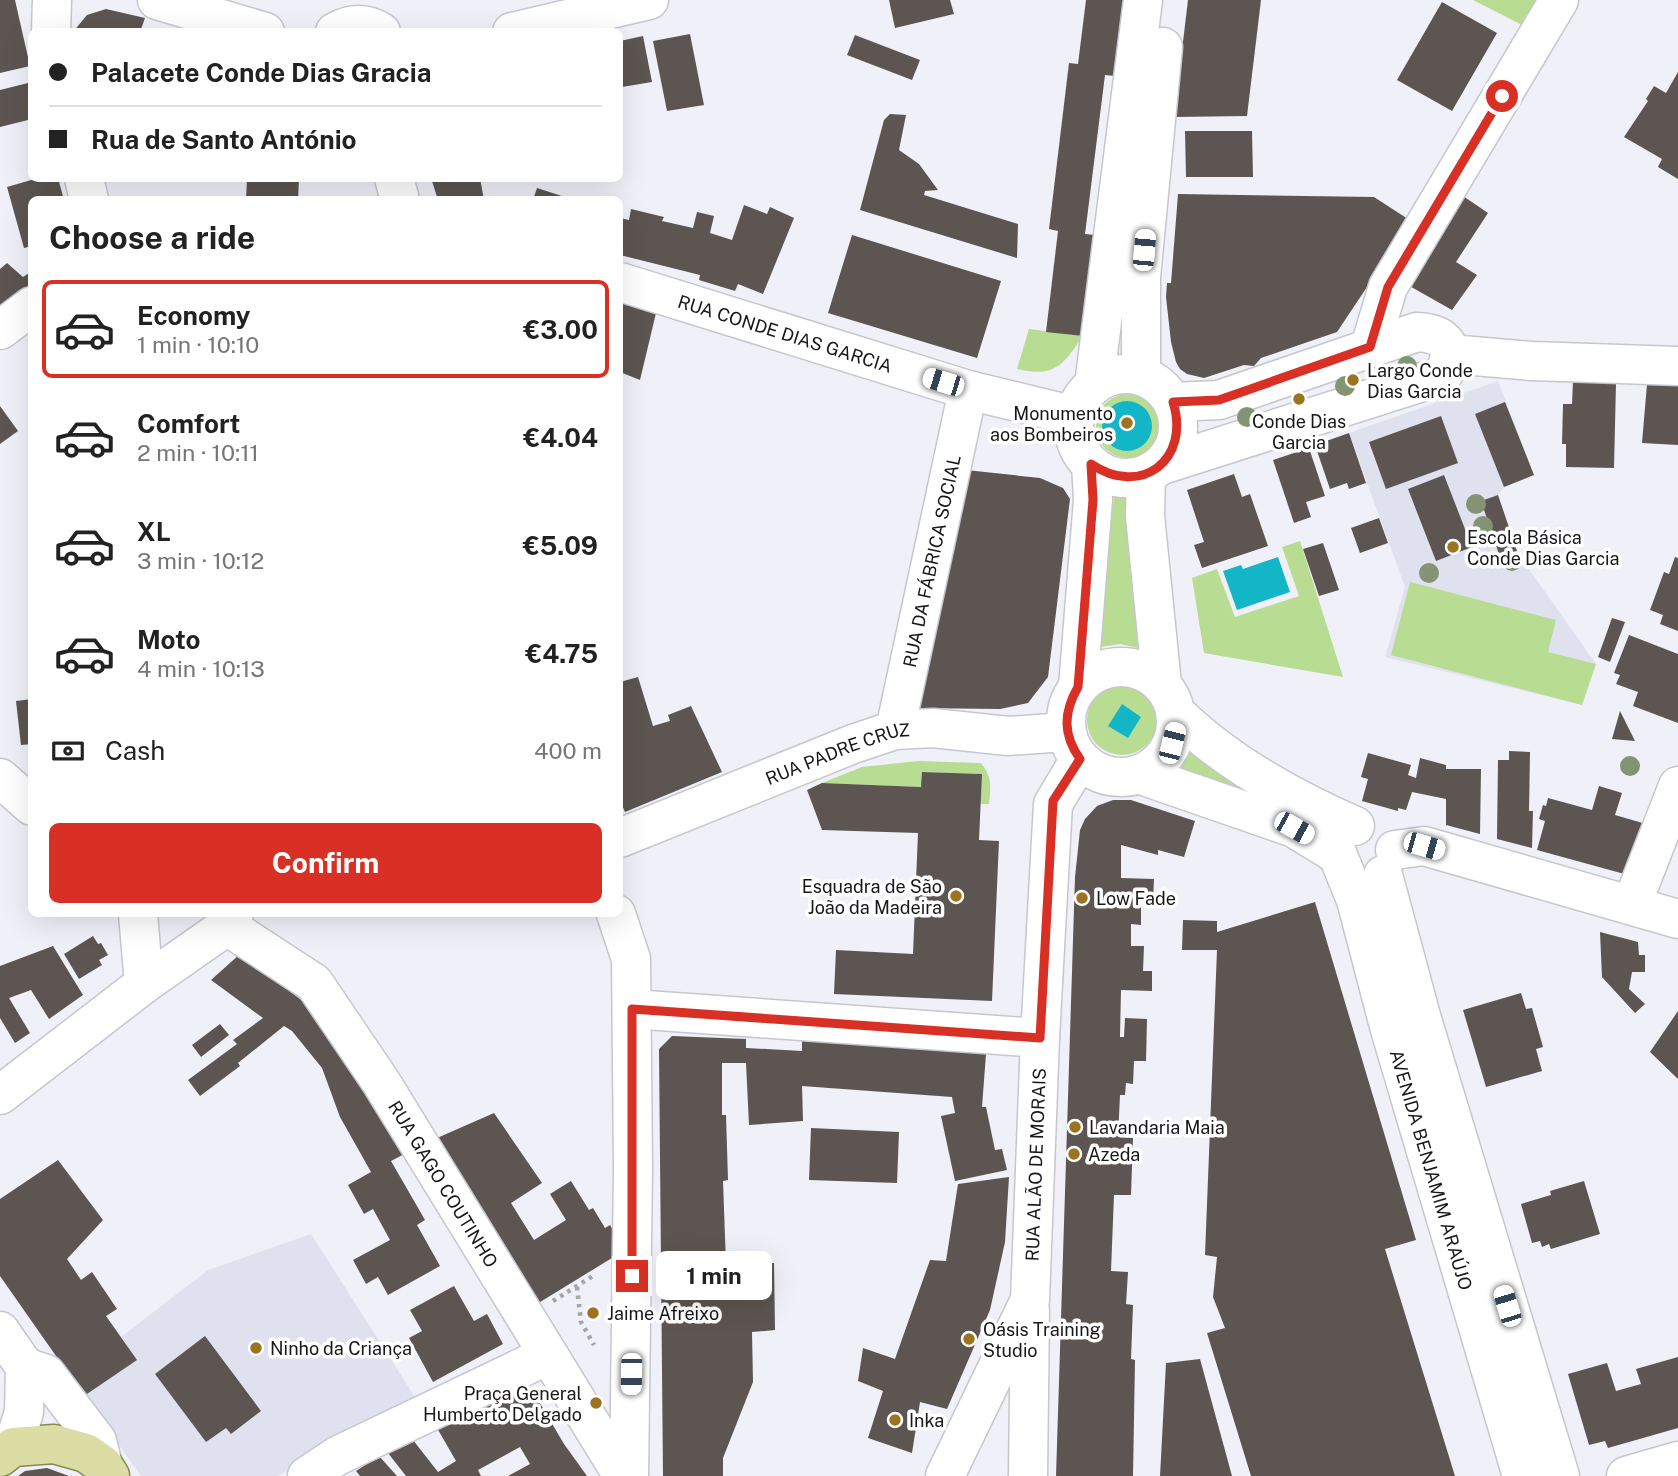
<!DOCTYPE html>
<html lang="en">
<head>
<meta charset="utf-8">
<style>
  body { margin:0; font-family:"Public Sans",sans-serif; background:#f2f2f2; color:#222; height:100vh; display:flex; flex-direction:column; font-size:26px; white-space:nowrap }
  * { box-sizing:border-box; margin:0 }
  p { font-size:23px; color:#767676 }
  .icon { flex:none; width:38px; height:38px; fill:none; stroke:currentColor; stroke-width:2; stroke-linecap:round; stroke-linejoin:round }
  .map { position:relative; flex:1; overflow:hidden }
  .details { position:absolute; left:28px; top:196px; width:595px; height:721px; display:flex; flex-direction:column; background:#fff; border-radius:10px; box-shadow:0 7px 28px #0002 }
  .details>* { flex:none }
  .guide { position:absolute; left:28px; top:28px; width:595px; height:154px; border-radius:10px; box-shadow:0 7px 28px #0002; display:grid; align-content:center; height:154px; padding:0 21px; background:#fff }
  .end { position:absolute; width:32px; height:32px; margin:-16px; border:9px solid #d93025; background:#fff; box-shadow:0 0 0 4px #fff }
  .from { border-radius:50% }
  .bubble { position:absolute; height:49px; border-radius:10px; background:#fff; box-shadow:0 7px 28px #0002; font-size:23px; font-weight:700; line-height:49px; text-align:center }
  .car { position:absolute; width:21px; height:42px; margin:-21px -10px; border-radius:9px; box-shadow:0 0 5px 2px #0007; background:linear-gradient(#fff 24%,#345 0 40%,#fff 0 76%,#345 0 86%,#fff 0) }
  .guide b { display:flex; align-items:center; gap:24px; height:66px; font-size:26px }
  .guide b+b { border-top:2px solid #e0e0e0 }
  .guide i { width:18px; height:18px; background:#222 }
  ul { padding:0; list-style:none }
  li { display:flex; align-items:center; gap:21px; height:98px; margin:0 14px 10px; padding:0 7px; border:4px solid transparent; border-radius:10px }
  li div { flex:1 }
  li b { display:block; font-size:26px }
  li em { font-style:normal; font-weight:700 }
  li.selected { border-color:#d93025 }
  li>.icon { width:63px; height:63px; stroke-width:1.5 }
  h2 { padding:0 21px; font-size:32px; line-height:84px }
  .pay { display:flex; align-items:center; gap:18px; height:77px; padding:0 21px; font-size:26px }
  .pay p { margin-inline-start:auto }
  .primary-button { display:flex; gap:14px; margin-top:auto; padding:14px 21px }
  .primary-button a { flex:1; height:80px; border-radius:10px; background:#d93025; color:#fff; font-size:28px; font-weight:700; line-height:80px; text-align:center }
  .map>svg:first-child { display:block }
  .built { fill:#dfe1ee }
  .green { fill:#b9dc93 }
  .water { fill:#13b6c7 }
  .building { fill:#5c5552 }
  .lines { fill:none; stroke-linecap:round; stroke-linejoin:round }
  .minor-casing { stroke:#c6c7ce; stroke-width:41 }
  .major-casing { stroke:#87894d; stroke-width:41 }
  .path { stroke:#a4a4aa; stroke-width:4.5; stroke-dasharray:3.5 5; stroke-linecap:butt }
  .minor { stroke:#fff; stroke-width:38 }
  .major { stroke:#dcdda5; stroke-width:38 }
  .tree { fill:#859375 }
  .route { stroke:#d93025; stroke-width:9 }
  .poi-dot { fill:#9c7421; stroke:#fff; stroke-width:2.5 }
  .labels { text-anchor:middle; dominant-baseline:central; stroke-width:7; stroke-linejoin:round; paint-order:stroke }
  .street-label { font-size:18px; fill:#171719; stroke:#fff }
  .poi-label { font-size:18px; fill:#171719; stroke:#fff; text-anchor:start }
</style>
</head>
<body>
<div class="map">
<svg width="1678" height="1476" viewBox="0 0 1678 1476">
  <rect width="100%" height="100%" fill="#eff0f8"/>
  <!-- built -->
  <path class="built" d="M1498,381L1534,475L1504,487L1498,495L1517,552L1596,664L1582,705L1385,657L1405,587L1349,433Z
    M311,1234L420,1405L322,1451L278,1476H141L84,1396L136,1360L121,1337L208,1270Z"/>
  <!-- green -->
  <path class="green" d="M1473,0H1539L1524,26Z
    M1029,329L1083,336C1063,365 1055,378 1017,369Z
    M1096 426a32 32 0 1 1 64 0a32 32 0 1 1-64 0Z
    M1114,496H1127L1143,649L1120,644L1094,648Z
    M1300,541L1343,677L1204,653L1192,578L1217,569L1235,617L1299,596L1282,547Z
    M1410,582L1556,620L1548,652L1596,664L1582,705L1391,655Z
    M1087 720a35 35 0 1 1 70 0a35 35 0 1 1-70 0Z
    M1189,742L1240,781L1235,794L1170,773L1181,760Z
    M918,761L981,763C992,776 991,787 989,804H980L981,774L923,772L921,787L822,783L862,767Z"/>
  <!-- water -->
  <path class="water" d="M1102 426a25 25 0 1 1 50 0a25 25 0 1 1-50 0Z
    M1278,557L1290,592L1237,610L1223,571L1241,565L1243,569Z
    M1122,704L1141,717L1128,738L1108,726Z"/>
  <!-- building -->
  <path class="building" d="M0,0H15L30,66L0,73Z
    M889,0H950L954,14L895,28Z
    M1086,0H1124L1115,76L1105,75L1085,234L1095,235L1083,336L1046,332L1058,231L1049,229L1069,63L1078,64Z
    M1188,0H1261L1247,116L1174,117Z
    M1442,2L1497,33L1452,111L1397,80Z
    M106,9L145,18L140,32H73L87,15Z
    M690,34L704,105L667,111L653,41Z
    M855,35L920,60L912,80L847,55Z
    M643,36L652,82L622,87L620,73V41Z
    M1678,72V179L1658,167L1662,159L1624,137L1648,101L1646,99L1654,86L1666,93Z
    M32,82V119L0,127V90Z
    M890,114L906,115L899,150L919,164L938,190L925,191L924,195L1018,224L1017,258L860,210L884,120Z
    M1185,131H1252L1253,177H1186Z
    M38,178H58L64,200H32V246L24,248L7,187Z
    M247,178H299L298,200H246Z
    M431,178H480L484,200H438Z
    M537,188L571,199V200H533Z
    M1178,194L1374,197L1411,221L1337,332L1261,358L1254,366L1244,365L1204,378L1187,374L1180,369L1176,362L1171,342L1166,297L1167,283H1171Z
    M1463,196L1488,213L1456,262L1477,275L1452,310L1406,284Z
    M744,205L767,214L770,207L794,218L763,294L738,284L735,291L699,280L700,275L620,255V218L629,220L631,209L664,217L662,221L693,228L697,212L714,216L710,233L732,240Z
    M852,235L1001,281L977,358L828,313Z
    M7,263L23,277L29,273L32,276V302L0,321V269Z
    M620,302L656,313L640,380L620,372Z
    M1573,381L1616,383L1614,468L1566,467V444H1562L1563,404H1572Z
    M1647,384L1678,386V445L1642,443Z
    M1505,402L1534,475L1504,487L1475,414Z
    M0,406L18,431L0,444Z
    M1441,416L1458,463L1386,489L1369,442Z
    M1349,433L1366,483L1349,489L1347,483L1330,489L1315,445Z
    M1309,448L1325,496L1306,502L1311,517L1294,523L1273,460Z
    M966,470L1040,478L1063,488L1070,499L1048,677L1028,703L1000,709L914,708Z
    M1234,474L1242,497L1250,494L1268,546L1202,568L1194,545L1204,542L1187,490Z
    M1444,475L1472,547L1436,561L1408,489Z
    M1498,495L1517,551L1500,557L1481,501Z
    M1379,518L1388,543L1360,553L1351,528Z
    M1323,543L1339,590L1319,596L1303,549Z
    M1675,557L1678,558V631L1660,624L1663,615L1650,610L1664,572L1669,574Z
    M1612,618L1625,622L1610,662L1598,657Z
    M1629,635L1678,654V723L1633,706L1638,692L1616,684L1620,675L1614,673Z
    M638,677L653,726L670,721L668,715L691,706L722,772L625,812L620,801V682Z
    M32,699V744L21,745L16,701Z
    M1620,711L1635,741L1612,739Z
    M1509,751L1530,752L1529,811H1533L1532,848L1497,839L1498,760H1509Z
    M1368,753L1411,765L1408,775L1416,778L1420,758L1446,765V769H1481L1480,834L1446,825V799L1412,792L1406,810L1398,808V811L1362,801L1368,779L1361,777Z
    M922,772L982,774L979,840L999,841L992,1001L834,994L836,950L913,954L918,833L822,830L807,790L822,783L921,787Z
    M1599,786L1622,793L1615,815L1646,824L1628,875L1537,850L1545,821L1539,819L1543,805L1546,806L1548,798L1592,810Z
    M1113,800H1131L1195,821L1184,857L1158,850V855L1121,845V878L1154,879L1153,902H1141V925L1131,924V946H1144L1143,971H1152V991L1121,990L1120,1037H1124L1125,1018L1147,1019L1146,1061H1134L1133,1084L1126,1083L1125,1095H1120L1118,1137L1133,1138L1131,1195H1114L1111,1271L1128,1272L1126,1304L1133,1305L1131,1359L1135,1360L1133,1476H1056L1075,877L1080,830L1085,819L1097,806Z
    M1315,902L1416,1240L1385,1249L1455,1476H1251L1207,1333L1225,1328L1213,1297L1217,1257L1205,1255L1217,950H1182L1183,920L1217,921V932Z
    M1600,932L1638,942L1639,955H1645V972H1632L1629,989L1645,1004L1635,1013L1602,977Z
    M93,936L98,944L101,943L108,955L99,960L102,965L79,979L64,954Z
    M53,946L83,995L49,1019L31,990L9,998L30,1033L15,1043L0,1018V966Z
    M240,954L316,1011L410,1151L391,1161L425,1220L417,1225L440,1266L388,1295L378,1277L366,1284L353,1260L390,1240L373,1209L364,1214L348,1185L371,1172L340,1117L322,1068L292,1031L284,1026L238,1063L240,1066L200,1096L188,1080L237,1044L233,1040L263,1018L211,980Z
    M1521,993L1526,1009L1532,1008L1543,1047L1536,1049L1542,1071L1486,1087L1463,1010Z
    M1678,1011V1079L1650,1052Z
    M220,1024L229,1035L201,1057L192,1045Z
    M672,1036L746,1039V1048L802,1051V1040L986,1054L982,1107H986L995,1150L1002,1149L1007,1170L955,1181L941,1116L955,1113L952,1097L802,1086L803,1121L749,1125L746,1063H722V1115H726L728,1180L723,1181L726,1265L774,1263L775,1330L752,1332L753,1382L723,1458V1476H663L659,1049Z
    M494,1113L542,1183L511,1203L534,1240L566,1220L550,1194L571,1181L589,1210L593,1208L605,1228L610,1225L625,1250L532,1307L428,1142Z
    M811,1128L899,1132L897,1183L809,1180Z
    M58,1160L103,1220L67,1259L81,1280L92,1272L117,1309L106,1316L137,1360L84,1396L0,1276V1199Z
    M1009,1177L1005,1242L990,1310L947,1409L920,1402L912,1453L868,1438L883,1391L858,1381L863,1348L895,1359L930,1260L946,1261L958,1184Z
    M1584,1181L1600,1234L1551,1249L1549,1244L1542,1247L1540,1241L1532,1243L1521,1204L1551,1195L1550,1191Z
    M454,1286L474,1321L487,1314L503,1344L433,1382L409,1338L422,1331L410,1310Z
    M205,1336L261,1411L231,1434L226,1428L206,1442L155,1374Z
    M1678,1357V1428L1608,1448L1605,1441L1589,1445L1568,1374L1607,1363L1616,1391L1641,1384L1636,1369Z
    M1200,1359L1232,1476H1160L1166,1363Z
    M521,1385L534,1393L564,1444L587,1476H508L530,1464L520,1447L478,1470L481,1476H406L388,1453L413,1440L438,1472L456,1461L437,1428Z
    M379,1456L397,1476H360L356,1471Z
    M47,1468L69,1476H18L25,1471Z"/>
  <g class="lines">
    <defs>
      <g id="minor">
        <path d="M157,0L265,32"/>
        <path d="M51,32L52,0"/>
        <path d="M335,32C351,23 365,22 381,32"/>
        <path d="M512,32L649,0"/>
        <path d="M84,178L89,200"/>
        <path d="M394,178L400,200"/>
        <path id="s1" d="M620,282L968,390L1075,416"/>
        <path d="M0,330L32,306"/>
        <path d="M1370,347L1388,287L1559,0"/>
        <path d="M1450,354L1532,361L1678,366"/>
        <circle cx="1126" cy="426" r="52"/>
        <path d="M1141,376V277L1163,47"/>
        <path d="M1094,385L1143,0"/>
        <path d="M1162,465L1438,377L1444,373C1458,347 1444,333 1417,332L1219,400L1173,402"/>
        <path d="M1146,474L1145,516L1162,685"/>
        <circle cx="1121" cy="722" r="55"/>
        <path d="M1078,687L1093,500L1091,464"/>
        <path d="M1175,712C1225,762 1291,798 1355,826"/>
        <path id="s2" d="M895,730L968,390"/>
        <path d="M1138,774L1294,828L1338,855"/>
        <path d="M0,778L32,806"/>
        <path id="s3" d="M620,838L853,744L895,730L933,728L1008,736L1066,732"/>
        <path d="M1395,850L1424,846L1678,919"/>
        <path id="s4" d="M1341,863L1356,900L1389,1026L1522,1476"/>
        <path d="M1383,875L1421,1016L1560,1476"/>
        <path d="M1632,904L1678,786"/>
        <path d="M138,914L144,984"/>
        <path d="M616,914L631,959L633,1168L629,1476"/>
        <path id="s5" d="M227,926L314,983L381,1082L623,1476"/>
        <path d="M632,1009L1040,1038"/>
        <path d="M0,1095L144,984L227,926L234,914"/>
        <path d="M0,1331L25,1367L24,1412L13,1447"/>
        <path d="M25,1367L46,1374L97,1441L103,1465"/>
        <path d="M307,1476L337,1456L548,1355"/>
        <path id="s6" d="M945,1476L1030,1300L1040,1038L1053,804L1080,759"/>
        <path d="M1028,1476L1030,1310"/>
        <path d="M1626,1476L1678,1461"/>
      </g>
      <path id="major" d="M0,1457L13,1447L54,1444L86,1453L103,1465L110,1476"/>
    </defs>
    <!-- minor casing -->
    <use href="#minor" class="minor-casing"/>
    <!-- major casing -->
    <use href="#major" class="major-casing"/>
    <!-- path -->
    <path class="path" d="M577,1287L581,1322L594,1345
      M553,1301L596,1274"/>
    <!-- minor -->
    <use href="#minor" class="minor"/>
    <!-- major -->
    <use href="#major" class="major"/>
  </g>
  <!-- trees -->
  <g class="tree">
    <circle cx="1407" cy="366" r="10"/>
    <circle cx="1345" cy="386" r="10"/>
    <circle cx="1247" cy="417" r="10"/>
    <circle cx="1476" cy="504" r="10"/>
    <circle cx="1483" cy="526" r="10"/>
    <circle cx="1512" cy="561" r="10"/>
    <circle cx="1429" cy="573" r="10"/>
    <circle cx="1630" cy="766" r="10"/>
  </g>
  <g class="lines">
    <!-- route -->
    <path class="route" d="M632,1276V1009L1040,1038L1053,801L1080,759C1063,735 1063,713 1078,687L1093,500L1091,464C1141,498 1191,460 1173,402L1219,400L1370,347L1388,287L1502,96"/>
  </g>
  <!-- markers -->
  <g class="poi-dot">
    <circle cx="1353" cy="380" r="7"/>
    <circle cx="1299" cy="399" r="7"/>
    <circle cx="1127" cy="423" r="7"/>
    <circle cx="1453" cy="547" r="7"/>
    <circle cx="956" cy="896" r="7"/>
    <circle cx="1082" cy="898" r="7"/>
    <circle cx="1075" cy="1127" r="7"/>
    <circle cx="1074" cy="1154" r="7"/>
    <circle cx="593" cy="1313" r="7"/>
    <circle cx="969" cy="1339" r="7"/>
    <circle cx="256" cy="1348" r="7"/>
    <circle cx="596" cy="1403" r="7"/>
    <circle cx="895" cy="1420" r="7"/>
  </g>
  <g class="labels">
    <!-- street labels -->
    <g class="street-label">
      <text stroke="none"><textPath href="#s1" startOffset="173">RUA CONDE DIAS GARCIA</textPath></text>
      <text stroke="none"><textPath href="#s2" startOffset="173">RUA DA FÁBRICA SOCIAL</textPath></text>
      <text stroke="none"><textPath href="#s3" startOffset="234">RUA PADRE CRUZ</textPath></text>
      <text stroke="none"><textPath href="#s6" startOffset="331">RUA ALÃO DE MORAIS</textPath></text>
      <text stroke="none"><textPath href="#s4" startOffset="320">AVENIDA BENJAMIM ARAÚJO</textPath></text>
      <text stroke="none"><textPath href="#s5" startOffset="343">RUA GAGO COUTINHO</textPath></text>
    </g>
    <!-- poi labels -->
    <g class="poi-label">
      <text x="1367" y="370">Largo Conde<tspan x="1367" dy="21">Dias Garcia</tspan></text>
      <text x="1113" y="413" text-anchor="end">Monumento<tspan x="1113" dy="21">aos Bombeiros</tspan></text>
      <text x="1299" y="421" text-anchor="middle">Conde Dias<tspan x="1299" dy="21">Garcia</tspan></text>
      <text x="1467" y="537">Escola Básica<tspan x="1467" dy="21">Conde Dias Garcia</tspan></text>
      <text x="942" y="886" text-anchor="end">Esquadra de São<tspan x="942" dy="21">João da Madeira</tspan></text>
      <text x="1096" y="898">Low Fade</text>
      <text x="1089" y="1127">Lavandaria Maia</text>
      <text x="1088" y="1154">Azeda</text>
      <text x="607" y="1313">Jaime Afreixo</text>
      <text x="983" y="1329">Oásis Training<tspan x="983" dy="21">Studio</tspan></text>
      <text x="270" y="1348">Ninho da Criança</text>
      <text x="582" y="1393" text-anchor="end">Praça General<tspan x="582" dy="21">Humberto Delgado</tspan></text>
      <text x="909" y="1420">Inka</text>
    </g>
  </g>
</svg>
<i class="end from" style="left:1502px;top:96px"></i>
<i class="end" style="left:632px;top:1276px"></i>
<div class="bubble" style="left:656px;top:1251px;width:116px">1 min</div>
<i class="car" style="left:1144px;top:250px;rotate:5deg"></i>
<i class="car" style="left:943px;top:382px;rotate:287deg"></i>
<i class="car" style="left:1172px;top:743px;rotate:14deg"></i>
<i class="car" style="left:1294px;top:828px;rotate:119deg"></i>
<i class="car" style="left:1424px;top:846px;rotate:106deg"></i>
<i class="car" style="left:1507px;top:1306px;rotate:343deg"></i>
<i class="car" style="left:631px;top:1374px;rotate:181deg"></i>
<div class="guide">
<b><i class="from"></i>Palacete Conde Dias Gracia</b>
<b><i></i>Rua de Santo António</b>
</div>
<section class="details">
<h2>Choose a ride</h2>
<ul>
<li class="selected"><svg class="icon" aria-label="car" viewBox="0 0 24 24"><path d="M5 17H2v-5l4-1 3-4h7l3 4 3 1v5h-3M9 17h6M6 11h13"/><circle cx="7" cy="17" r="2"/><circle cx="17" cy="17" r="2"/></svg><div><b>Economy</b><p>1 min · 10:10</p></div><em>€3.00</em></li>
<li><svg class="icon" aria-label="car" viewBox="0 0 24 24"><path d="M5 17H2v-5l4-1 3-4h7l3 4 3 1v5h-3M9 17h6M6 11h13"/><circle cx="7" cy="17" r="2"/><circle cx="17" cy="17" r="2"/></svg><div><b>Comfort</b><p>2 min · 10:11</p></div><em>€4.04</em></li>
<li><svg class="icon" aria-label="car" viewBox="0 0 24 24"><path d="M5 17H2v-5l4-1 3-4h7l3 4 3 1v5h-3M9 17h6M6 11h13"/><circle cx="7" cy="17" r="2"/><circle cx="17" cy="17" r="2"/></svg><div><b>XL</b><p>3 min · 10:12</p></div><em>€5.09</em></li>
<li><svg class="icon" aria-label="car" viewBox="0 0 24 24"><path d="M5 17H2v-5l4-1 3-4h7l3 4 3 1v5h-3M9 17h6M6 11h13"/><circle cx="7" cy="17" r="2"/><circle cx="17" cy="17" r="2"/></svg><div><b>Moto</b><p>4 min · 10:13</p></div><em>€4.75</em></li>
</ul>
<div class="pay"><svg class="icon" aria-label="cash" viewBox="0 0 24 24"><path d="M3 7h18v10H3z"/><circle cx="12" cy="12" r="2"/></svg>Cash<p>400 m</p></div>
<div class="primary-button"><a>Confirm</a></div>
</section>
</div>
</body>
</html>
